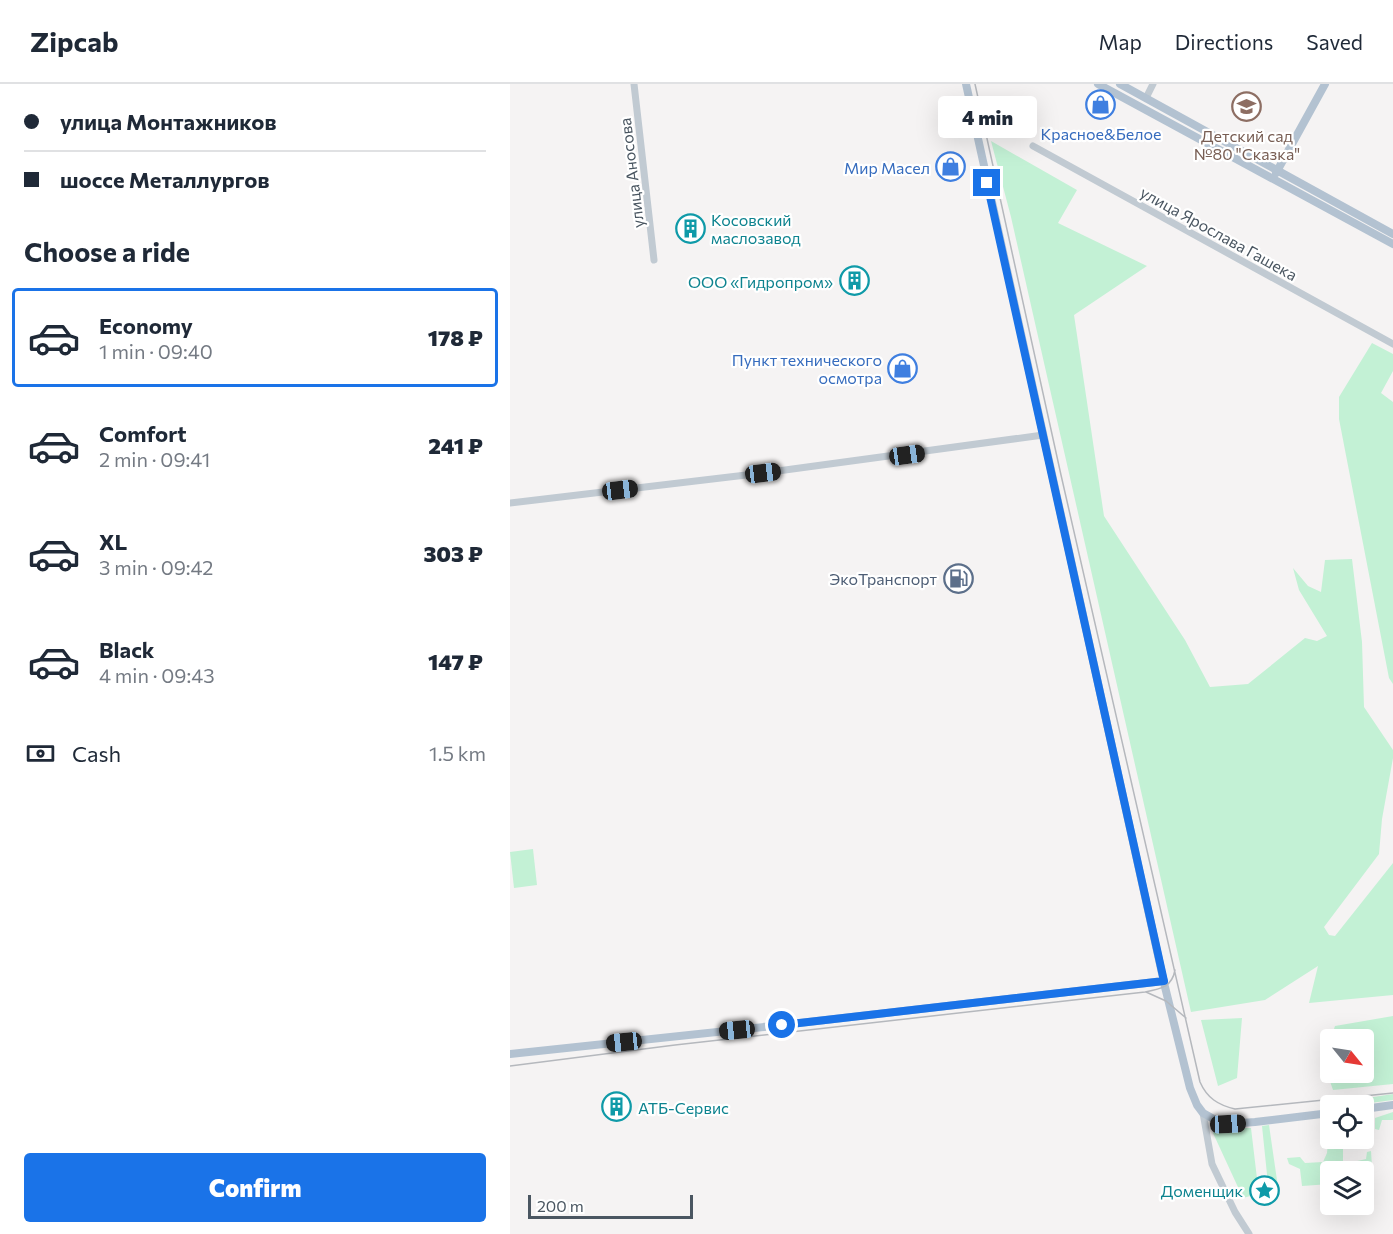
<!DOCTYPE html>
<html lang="en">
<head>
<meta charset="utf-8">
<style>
  body { margin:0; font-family:Commissioner,sans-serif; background:#f6f6f7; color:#1f2937; height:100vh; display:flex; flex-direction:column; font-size:22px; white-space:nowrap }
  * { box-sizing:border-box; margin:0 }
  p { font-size:20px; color:#747a83 }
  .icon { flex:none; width:33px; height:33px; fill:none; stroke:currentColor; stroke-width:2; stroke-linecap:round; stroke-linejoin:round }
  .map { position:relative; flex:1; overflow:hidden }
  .side { display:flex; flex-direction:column; background:#fff; width:510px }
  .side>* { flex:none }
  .banner { display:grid; align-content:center; height:132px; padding:0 24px; background:#fff }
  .needle { width:39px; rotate:120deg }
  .fabs { position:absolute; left:810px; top:945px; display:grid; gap:12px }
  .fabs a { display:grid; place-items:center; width:54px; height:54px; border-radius:6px; background:#fff; box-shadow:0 6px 24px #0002; font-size:30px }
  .scale { position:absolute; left:18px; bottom:15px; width:165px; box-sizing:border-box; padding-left:6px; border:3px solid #4a5661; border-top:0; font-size:16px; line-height:21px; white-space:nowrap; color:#4a5661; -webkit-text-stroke:4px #fff; paint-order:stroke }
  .end { position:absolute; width:27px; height:27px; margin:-14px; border:8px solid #1a73e8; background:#fff; box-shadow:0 0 0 3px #fff }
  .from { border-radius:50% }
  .bubble { position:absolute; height:42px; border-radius:6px; background:#fff; box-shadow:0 6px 24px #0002; font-size:20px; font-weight:800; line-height:42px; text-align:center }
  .car { position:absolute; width:18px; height:36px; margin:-18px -9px; border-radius:8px; box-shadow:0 0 4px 2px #0007; background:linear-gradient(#222 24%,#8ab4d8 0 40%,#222 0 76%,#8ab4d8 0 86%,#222 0) }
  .banner b { display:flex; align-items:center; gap:21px; height:57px; font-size:22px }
  .banner b+b { border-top:2px solid #e0e1e3 }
  .banner i { width:15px; height:15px; background:#1f2937 }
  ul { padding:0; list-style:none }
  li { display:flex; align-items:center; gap:18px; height:99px; margin:0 12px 9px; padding:0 12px; border:3px solid transparent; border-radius:6px }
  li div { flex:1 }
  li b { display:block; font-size:22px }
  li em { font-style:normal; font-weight:800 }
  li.selected { border-color:#1a73e8 }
  li>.icon { width:54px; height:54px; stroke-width:1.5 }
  h2 { padding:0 24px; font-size:27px; line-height:72px }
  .pay { display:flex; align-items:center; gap:15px; height:66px; padding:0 24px; font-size:22px }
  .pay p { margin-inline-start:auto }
  .button { display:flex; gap:12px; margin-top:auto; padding:12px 24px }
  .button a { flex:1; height:69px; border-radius:6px; background:#1a73e8; color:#fff; font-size:24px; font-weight:800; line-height:69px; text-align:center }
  header { display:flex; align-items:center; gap:36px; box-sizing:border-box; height:84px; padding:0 30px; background:#fff; border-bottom:2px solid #e0e1e3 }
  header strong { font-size:28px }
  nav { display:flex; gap:33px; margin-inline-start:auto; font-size:21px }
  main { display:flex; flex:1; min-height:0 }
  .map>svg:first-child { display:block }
  .green { fill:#c3f1d5; fill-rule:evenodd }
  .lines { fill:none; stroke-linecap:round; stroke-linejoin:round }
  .minor { stroke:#c1cad2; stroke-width:7 }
  .major { stroke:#b3c2d1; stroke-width:8 }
  .tram { stroke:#b5b8bd; stroke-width:1.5 }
  .route { stroke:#1a73e8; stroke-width:8 }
  .labels { text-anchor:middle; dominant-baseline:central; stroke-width:4.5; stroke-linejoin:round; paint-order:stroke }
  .shop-label { font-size:16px; fill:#366cbe; stroke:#fff; text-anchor:end }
  .education-label { font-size:16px; fill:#785e54; stroke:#fff }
  .street-label { font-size:16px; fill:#4a5661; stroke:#fff }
  .culture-label { font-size:16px; fill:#0d838f; stroke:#fff; text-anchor:start }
  .service-label { font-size:16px; fill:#4e5e75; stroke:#fff; text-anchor:end }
</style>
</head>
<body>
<header>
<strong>Zipcab</strong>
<nav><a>Map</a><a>Directions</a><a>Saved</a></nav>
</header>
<main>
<section class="side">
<div class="banner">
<b><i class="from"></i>улица Монтажников</b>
<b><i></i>шоссе Металлургов</b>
</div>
<h2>Choose a ride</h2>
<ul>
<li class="selected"><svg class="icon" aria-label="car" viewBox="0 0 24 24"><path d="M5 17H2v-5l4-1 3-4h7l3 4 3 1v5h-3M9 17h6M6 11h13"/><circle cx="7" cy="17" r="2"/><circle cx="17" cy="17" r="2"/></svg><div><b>Economy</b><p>1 min · 09:40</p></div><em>178 ₽</em></li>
<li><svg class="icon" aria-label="car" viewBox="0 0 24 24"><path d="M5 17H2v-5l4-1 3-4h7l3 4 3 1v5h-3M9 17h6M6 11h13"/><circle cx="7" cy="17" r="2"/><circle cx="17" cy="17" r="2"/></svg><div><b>Comfort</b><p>2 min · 09:41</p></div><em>241 ₽</em></li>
<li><svg class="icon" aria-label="car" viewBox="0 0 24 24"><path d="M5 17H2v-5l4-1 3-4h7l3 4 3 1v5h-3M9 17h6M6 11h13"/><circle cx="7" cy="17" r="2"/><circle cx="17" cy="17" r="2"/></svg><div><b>XL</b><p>3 min · 09:42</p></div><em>303 ₽</em></li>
<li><svg class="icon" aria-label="car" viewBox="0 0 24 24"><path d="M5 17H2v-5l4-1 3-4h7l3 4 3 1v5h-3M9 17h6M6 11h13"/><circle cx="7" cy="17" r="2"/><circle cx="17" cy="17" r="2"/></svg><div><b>Black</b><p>4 min · 09:43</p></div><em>147 ₽</em></li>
</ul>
<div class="pay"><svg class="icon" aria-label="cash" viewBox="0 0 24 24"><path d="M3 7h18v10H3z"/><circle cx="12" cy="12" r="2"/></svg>Cash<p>1.5 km</p></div>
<div class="button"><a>Confirm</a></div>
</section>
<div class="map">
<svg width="883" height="1150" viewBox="0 0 883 1150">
  <rect width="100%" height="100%" fill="#f5f3f3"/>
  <!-- green -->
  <path class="green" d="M481,57L567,106L548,139L637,182L564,231L594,432L675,556L700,603L738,600L795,554L807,557L817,552L789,506L783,484L798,502L811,508L815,476L842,475L852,558L854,623L883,666V674L872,735L869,770L814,843L819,851L825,852L883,779V911L799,919L808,882L755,916L681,928L501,133Z
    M862,259L883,270V287L871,309L883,318V600L879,594L829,335V313Z
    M23,765L27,801L4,804L0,768Z
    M883,932V1000L823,1006L813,977L825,942ZM820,956H854V988H820Z
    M732,934L727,994L708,1002L691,936Z
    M883,1010V1016L845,1021L820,1022V1025H819L818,1020Z
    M883,1028V1036H872L869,1046L865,1045V1034Z
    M820,1033V1054H854V1035L857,1055L833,1064V1087L820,1088V1100L792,1102L790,1085L779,1080L777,1074L790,1073L795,1079L813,1078L817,1069Z
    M759,1041L769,1110L758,1100L752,1042Z
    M706,1044H741L748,1103L744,1111L733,1114L703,1049Z
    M861,1067L863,1100L854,1104V1088L843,1087V1078L856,1075L857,1068Z"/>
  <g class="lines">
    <!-- minor -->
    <path class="minor" d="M124,0L144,176
      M636,14L643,0
      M523,62L883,260
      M0,419L253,389L533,351
      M693,1029L702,1080L725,1128L739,1150"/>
    <!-- major -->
    <path class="major" d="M456,0L655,903L680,1004L687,1021L693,1029L709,1038L718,1040L745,1038L820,1029
      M588,0L883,160
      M610,0L883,150
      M766,89L815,0
      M0,970L272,941L654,897
      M854,1025L883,1021"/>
    <!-- tram -->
    <path class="tram" d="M465,0L551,391L690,998C697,1014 708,1021 725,1025L883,1009
      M636,908L656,917L676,934
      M0,982L165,961L635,908C651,905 662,903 665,886"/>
  </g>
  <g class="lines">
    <!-- route -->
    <path class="route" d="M272,941L654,897L477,99"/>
  </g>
  <!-- icons -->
  <defs>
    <symbol id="shop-ring" viewBox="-11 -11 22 22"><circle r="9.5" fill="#fff" stroke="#3f7fe0" stroke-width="1.5"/><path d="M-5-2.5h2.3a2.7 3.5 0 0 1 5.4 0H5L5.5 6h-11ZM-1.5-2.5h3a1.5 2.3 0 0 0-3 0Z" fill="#3f7fe0"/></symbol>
    <symbol id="school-ring" viewBox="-11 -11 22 22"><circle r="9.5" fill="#fff" stroke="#8d6e63" stroke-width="1.5"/><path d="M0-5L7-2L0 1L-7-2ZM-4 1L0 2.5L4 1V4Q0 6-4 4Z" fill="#8d6e63"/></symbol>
    <symbol id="building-ring" viewBox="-11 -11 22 22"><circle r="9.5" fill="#fff" stroke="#0f9aa8" stroke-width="1.5"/><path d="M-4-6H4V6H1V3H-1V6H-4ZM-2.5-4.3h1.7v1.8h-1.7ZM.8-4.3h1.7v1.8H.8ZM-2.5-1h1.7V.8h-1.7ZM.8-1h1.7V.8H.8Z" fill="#0f9aa8"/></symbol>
    <symbol id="fuel-ring" viewBox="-11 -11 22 22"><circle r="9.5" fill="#fff" stroke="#5c6f8a" stroke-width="1.5"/><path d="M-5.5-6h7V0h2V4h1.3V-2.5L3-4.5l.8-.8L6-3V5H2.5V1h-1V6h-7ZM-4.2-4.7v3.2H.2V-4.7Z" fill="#5c6f8a"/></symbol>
    <symbol id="sight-ring" viewBox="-11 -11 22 22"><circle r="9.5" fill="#fff" stroke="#0f9aa8" stroke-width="1.5"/><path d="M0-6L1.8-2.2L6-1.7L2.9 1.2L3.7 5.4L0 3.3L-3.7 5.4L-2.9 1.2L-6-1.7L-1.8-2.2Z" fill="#0f9aa8"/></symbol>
  </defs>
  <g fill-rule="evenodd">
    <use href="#shop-ring" x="574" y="4" width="33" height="33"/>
    <use href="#school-ring" x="720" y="6" width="33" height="33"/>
    <use href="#shop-ring" x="424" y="66" width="33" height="33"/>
    <use href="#building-ring" x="164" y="128" width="33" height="33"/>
    <use href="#building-ring" x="328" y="180" width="33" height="33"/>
    <use href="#shop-ring" x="376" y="268" width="33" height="33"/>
    <use href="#fuel-ring" x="432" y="478" width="33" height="33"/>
    <use href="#building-ring" x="90" y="1006" width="33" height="33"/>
    <use href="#sight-ring" x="738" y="1090" width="33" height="33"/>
  </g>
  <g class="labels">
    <!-- shop labels -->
    <g class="shop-label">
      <text x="591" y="49" text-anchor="middle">Красное&amp;Белое</text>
      <text x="420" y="83">Мир Масел</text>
      <text x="372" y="275">Пункт технического<tspan x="372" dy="18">осмотра</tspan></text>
    </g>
    <!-- education labels -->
    <g class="education-label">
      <text x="737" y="51">Детский сад<tspan x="737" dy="18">№80 "Сказка"</tspan></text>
    </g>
    <!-- street labels -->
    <g class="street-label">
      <text transform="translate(121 89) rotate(-97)">улица Аносова</text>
      <text transform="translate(709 149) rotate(29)">улица Ярослава Гашека</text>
    </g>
    <!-- culture labels -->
    <g class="culture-label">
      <text x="201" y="135">Косовский<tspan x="201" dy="18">маслозавод</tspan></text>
      <text x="323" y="197" text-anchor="end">ООО «Гидропром»</text>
      <text x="128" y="1023">АТБ-Сервис</text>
      <text x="733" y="1106" text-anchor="end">Доменщик</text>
    </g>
    <!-- service labels -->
    <g class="service-label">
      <text x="427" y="494">ЭкоТранспорт</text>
    </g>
  </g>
</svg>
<div class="fabs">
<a><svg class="needle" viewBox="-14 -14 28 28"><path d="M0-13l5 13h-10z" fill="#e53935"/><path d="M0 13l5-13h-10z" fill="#747a83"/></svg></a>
<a><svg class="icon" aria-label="locate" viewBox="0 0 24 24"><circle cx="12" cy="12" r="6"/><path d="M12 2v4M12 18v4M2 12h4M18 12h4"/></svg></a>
<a><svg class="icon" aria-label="layers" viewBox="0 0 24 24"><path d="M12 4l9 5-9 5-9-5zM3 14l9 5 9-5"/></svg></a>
</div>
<div class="scale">200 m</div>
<i class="end from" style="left:272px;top:941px"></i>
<i class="end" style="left:477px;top:99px"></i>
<div class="bubble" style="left:428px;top:12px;width:99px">4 min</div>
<i class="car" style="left:397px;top:371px;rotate:82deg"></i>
<i class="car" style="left:253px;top:389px;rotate:83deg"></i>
<i class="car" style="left:110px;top:406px;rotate:83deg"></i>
<i class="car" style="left:227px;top:946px;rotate:264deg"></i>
<i class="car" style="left:114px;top:958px;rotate:264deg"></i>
<i class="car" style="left:718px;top:1040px;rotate:87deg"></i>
</div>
</main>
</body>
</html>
